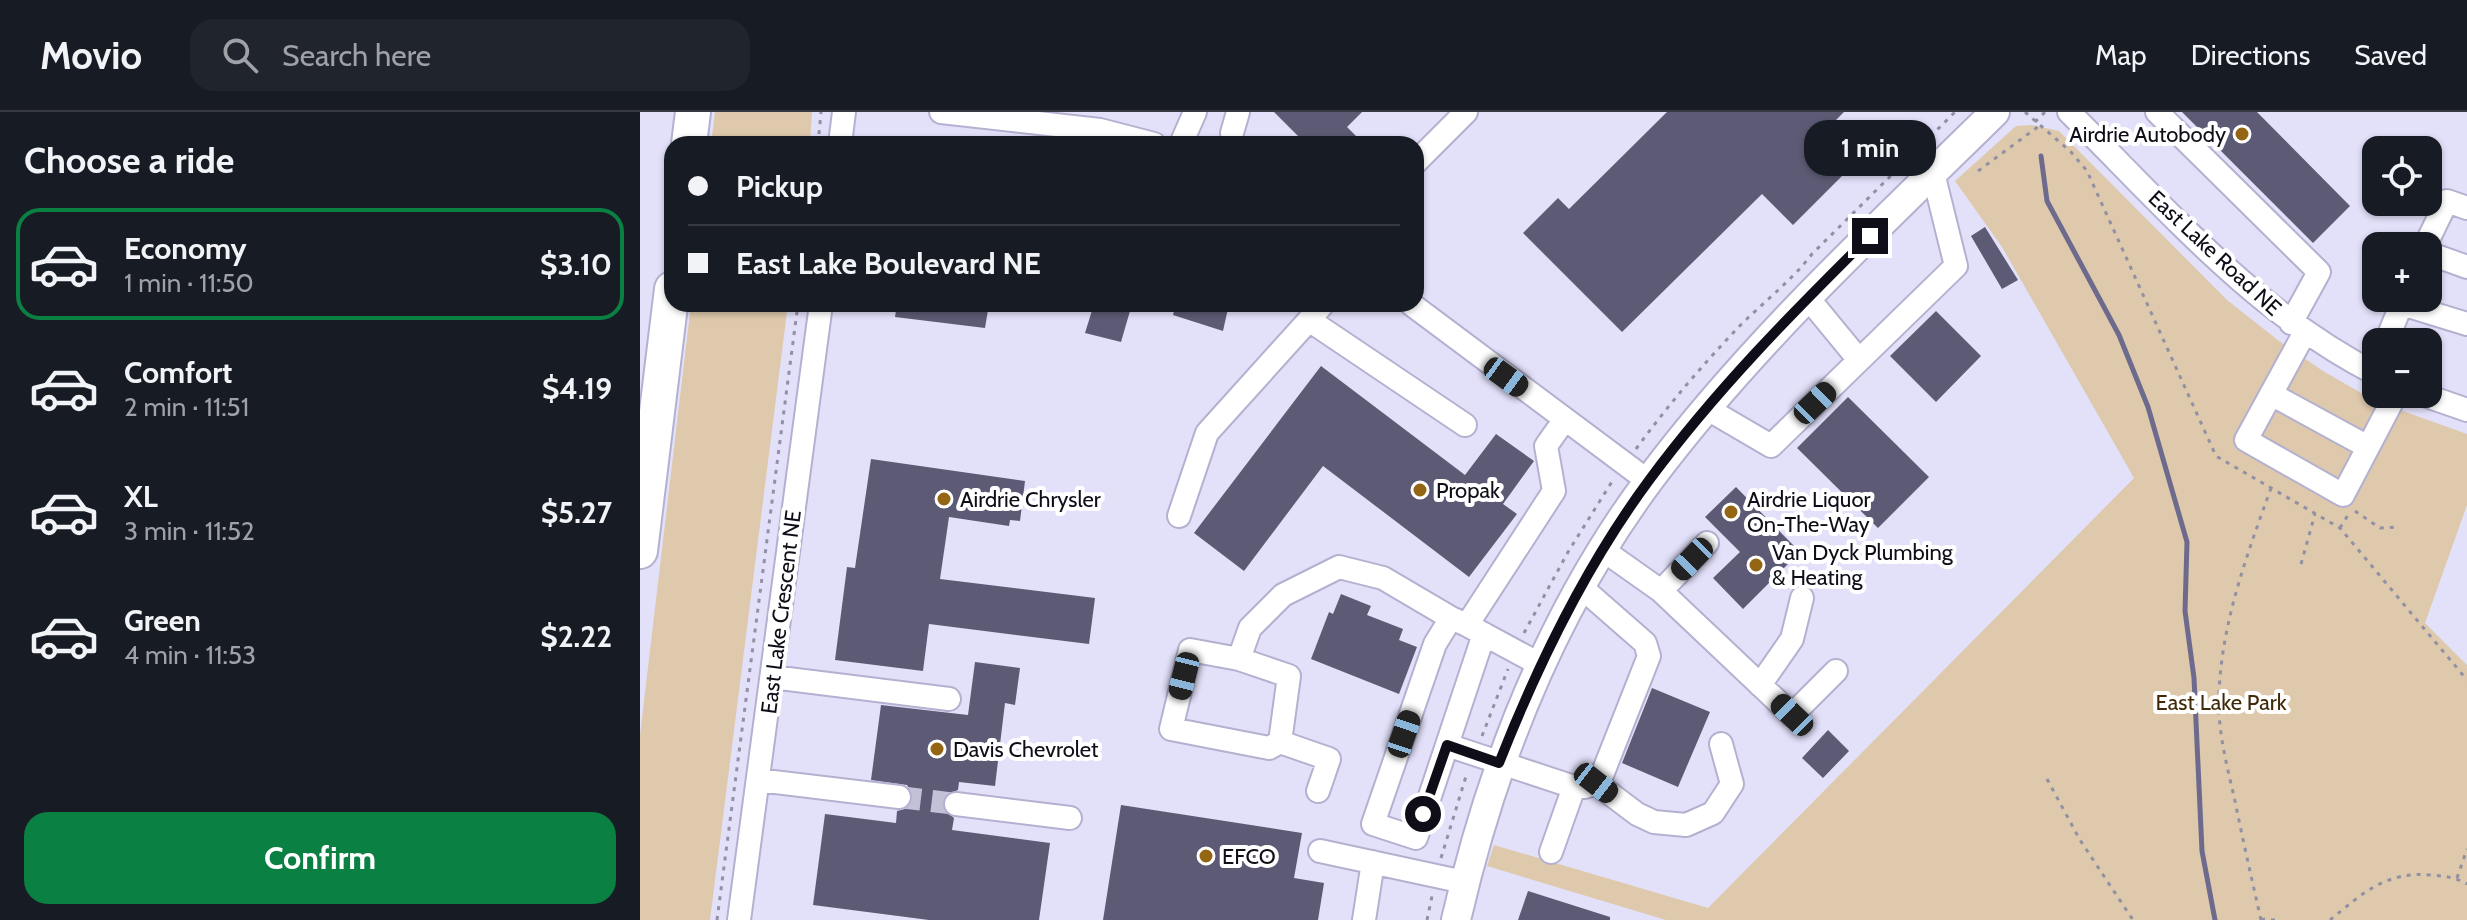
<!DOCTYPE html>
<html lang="en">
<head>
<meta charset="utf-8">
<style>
  body { margin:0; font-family:Cabin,sans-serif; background:#20242c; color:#f1f3f6; height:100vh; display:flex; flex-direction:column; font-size:30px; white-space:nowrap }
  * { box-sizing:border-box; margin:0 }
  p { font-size:26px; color:#9ea1a6 }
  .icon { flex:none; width:44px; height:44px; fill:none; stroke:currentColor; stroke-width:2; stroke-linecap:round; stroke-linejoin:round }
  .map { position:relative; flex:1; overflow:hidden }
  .drawer { display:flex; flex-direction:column; background:#171b24; width:640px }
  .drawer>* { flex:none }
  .banner { position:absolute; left:24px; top:24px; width:760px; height:176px; border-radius:24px; box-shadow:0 2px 6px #0004; display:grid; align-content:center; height:176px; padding:0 24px; background:#171b24 }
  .buttons { position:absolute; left:1722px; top:24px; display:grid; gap:16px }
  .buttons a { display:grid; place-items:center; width:80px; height:80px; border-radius:16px; background:#171b24; box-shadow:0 2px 6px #0004; font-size:40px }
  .end { position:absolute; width:36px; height:36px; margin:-18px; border:10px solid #0f0e18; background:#fff; box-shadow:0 0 0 4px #fff }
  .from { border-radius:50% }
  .bubble { position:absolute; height:56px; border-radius:24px; background:#171b24; box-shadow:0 2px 6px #0004; font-size:26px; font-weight:800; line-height:56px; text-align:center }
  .car { position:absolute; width:24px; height:48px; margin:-24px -12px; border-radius:10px; box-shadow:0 0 6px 2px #0007; background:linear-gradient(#222 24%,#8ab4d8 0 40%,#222 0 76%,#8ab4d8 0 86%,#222 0) }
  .banner b { display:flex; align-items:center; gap:28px; height:76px; font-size:30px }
  .banner b+b { border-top:2px solid #363941 }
  .banner i { width:20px; height:20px; background:#f1f3f6 }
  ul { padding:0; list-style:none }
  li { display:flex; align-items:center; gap:24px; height:112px; margin:0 16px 12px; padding:0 8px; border:4px solid transparent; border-radius:24px }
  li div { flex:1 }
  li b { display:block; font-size:30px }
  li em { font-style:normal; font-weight:800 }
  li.active { border-color:#0b8043 }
  li>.icon { width:72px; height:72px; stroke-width:1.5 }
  h2 { padding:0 24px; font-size:36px; line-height:96px }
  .primary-button { display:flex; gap:16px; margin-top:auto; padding:16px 24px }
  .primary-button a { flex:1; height:92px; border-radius:24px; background:#0b8043; color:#fff; font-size:32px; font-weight:800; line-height:92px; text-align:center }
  header { display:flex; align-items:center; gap:48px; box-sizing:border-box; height:112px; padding:0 40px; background:#171b24; border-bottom:2px solid #363941 }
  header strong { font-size:38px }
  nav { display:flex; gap:44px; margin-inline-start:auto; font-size:28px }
  .search { width:560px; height:72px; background:#20242c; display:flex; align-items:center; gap:20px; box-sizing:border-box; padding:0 28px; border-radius:24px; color:#9ea1a6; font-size:30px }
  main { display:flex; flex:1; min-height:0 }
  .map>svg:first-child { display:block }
  .green { fill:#dec9ac }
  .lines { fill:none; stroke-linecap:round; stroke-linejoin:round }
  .stream { stroke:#6e6a8d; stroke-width:5 }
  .building { fill:#5d5a75 }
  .minor-tunnel { stroke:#c3c1d8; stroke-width:22; stroke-dasharray:22 11; stroke-linecap:butt }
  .minor-casing { stroke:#b4b1d0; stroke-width:26 }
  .major-casing { stroke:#b4b1d0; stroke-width:32 }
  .highway-casing { stroke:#b4b1d0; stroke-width:38 }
  .path { stroke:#9290a3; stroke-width:3; stroke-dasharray:4 6; stroke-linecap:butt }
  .minor { stroke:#fff; stroke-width:22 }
  .major { stroke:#fff; stroke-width:28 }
  .highway { stroke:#fff; stroke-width:34 }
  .route { stroke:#0f0e18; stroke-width:10 }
  .poi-dot { fill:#946513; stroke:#fff; stroke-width:3 }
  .labels { text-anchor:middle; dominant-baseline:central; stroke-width:8; stroke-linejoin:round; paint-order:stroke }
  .poi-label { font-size:22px; fill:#0f0e18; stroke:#fff; text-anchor:start }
  .street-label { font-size:22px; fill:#0f0e18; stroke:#fff }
  .park-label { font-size:22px; fill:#402a07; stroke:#fff }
</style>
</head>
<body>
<header>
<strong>Movio</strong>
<div class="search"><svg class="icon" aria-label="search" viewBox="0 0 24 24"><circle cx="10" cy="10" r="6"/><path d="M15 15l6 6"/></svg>Search here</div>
<nav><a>Map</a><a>Directions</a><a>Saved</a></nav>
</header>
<main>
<section class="drawer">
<h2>Choose a ride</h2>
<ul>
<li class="active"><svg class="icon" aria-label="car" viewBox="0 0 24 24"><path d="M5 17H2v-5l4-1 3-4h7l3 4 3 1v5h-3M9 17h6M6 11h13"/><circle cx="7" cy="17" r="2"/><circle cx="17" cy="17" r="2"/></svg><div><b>Economy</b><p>1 min · 11:50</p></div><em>$3.10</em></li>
<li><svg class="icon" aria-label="car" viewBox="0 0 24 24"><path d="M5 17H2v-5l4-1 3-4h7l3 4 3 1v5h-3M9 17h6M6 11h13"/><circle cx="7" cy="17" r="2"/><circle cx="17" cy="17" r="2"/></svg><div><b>Comfort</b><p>2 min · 11:51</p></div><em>$4.19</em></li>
<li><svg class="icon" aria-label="car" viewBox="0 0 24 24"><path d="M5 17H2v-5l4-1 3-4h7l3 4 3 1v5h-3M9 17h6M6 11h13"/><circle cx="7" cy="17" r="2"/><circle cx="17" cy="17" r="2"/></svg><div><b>XL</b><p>3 min · 11:52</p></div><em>$5.27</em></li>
<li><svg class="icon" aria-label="car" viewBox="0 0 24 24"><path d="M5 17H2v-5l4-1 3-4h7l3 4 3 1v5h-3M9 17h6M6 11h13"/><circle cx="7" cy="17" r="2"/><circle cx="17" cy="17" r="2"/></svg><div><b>Green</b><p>4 min · 11:53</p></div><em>$2.22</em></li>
</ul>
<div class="primary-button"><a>Confirm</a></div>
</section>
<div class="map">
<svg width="1827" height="808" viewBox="0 0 1827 808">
  <rect width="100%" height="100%" fill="#e3e1fa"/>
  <!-- green -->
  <path class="green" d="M75,0H172L170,32H71Z
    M1392,13L1419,19L1587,188L1639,229L1683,259L1735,289L1827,322V393L1785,511L1827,553V808H1026L847,754L854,733L1068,796L1494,366L1362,135L1315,69L1376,14Z
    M51,192H148L70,808H0V623Z"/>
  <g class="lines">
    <!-- stream -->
    <path class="stream" d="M1401,44L1407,89L1479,223L1508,295L1547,430L1545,499L1554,566L1562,739L1575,808"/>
  </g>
  <!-- building -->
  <path class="building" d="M634,0H722L707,15L724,32H666Z
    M1027,0H1204L1171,33L1202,64L1153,113L1122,82L982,220L883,121L918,86L929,97Z
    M1542,0H1617L1710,94L1673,131Z
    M1345,115L1378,168L1362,177L1331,124Z
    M257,192H349L345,216L255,205Z
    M454,192H492L481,230L445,221Z
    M536,192H589L583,219L533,203Z
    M1296,199L1341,244L1296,290L1250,244Z
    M681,254L825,363L856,322L894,349L863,392L877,402L829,465L683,354L604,459L554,421Z
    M1208,285L1289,365L1238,416L1157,336Z
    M231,347L385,369L380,409L370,408L369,414L309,405L300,467L455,486L449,532L289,512L283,559L195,548L207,455L215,456Z
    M1096,375L1160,440L1103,497L1073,466L1100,440L1065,405Z
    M701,482L731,494L727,503L763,517L759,528L777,535L759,582L671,547L689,500L693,502Z
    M335,550L380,556L375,593L365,591L355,674L319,670L318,678L304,684L303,697L314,706L312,718L410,731L399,808H289L173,793L185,702L256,711L257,699L265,697L273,687L271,679L267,673L231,668L241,593L328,603Z
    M1012,576L1070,600L1038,675L982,651Z
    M1188,618L1209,639L1183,666L1162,646Z
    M481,693L662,721L654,766L684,771L678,808H463Z
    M888,779L970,805V808H878Z"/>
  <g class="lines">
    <!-- minor-tunnel -->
    <path class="minor-tunnel" d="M259,685L316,692"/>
    <defs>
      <path id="minor" d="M301,0L460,18L514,32
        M1429,0C1525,95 1614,200 1736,262
        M1517,0L1679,160L1651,211
        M592,21L598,0
        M200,32L204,0
        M541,32L555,0
        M776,50L826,0
        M1785,134L1807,89L1827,96
        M1788,141L1827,155
        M1168,186L1219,248
        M683,192L669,208L825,313
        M771,192L1008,369
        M1762,192L1827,212
        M1665,220L1606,328L1703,383L1756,282
        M1746,230L1764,186
        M1631,282L1728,335
        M1781,282L1827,298
        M1066,296L1131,334L1316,154L1293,61
        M539,404L567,321L669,208
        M963,438L1021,479L1067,431
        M1021,479L1152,603L1196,559
        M844,522L807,633L934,675H945L956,671L962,663L1009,544L1005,531L941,475
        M599,547L550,538L531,617L629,636L640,630
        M901,553L827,513L914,379L906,334L925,307
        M132,565L309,587
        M1120,573L1152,527L1162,486
        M807,633L776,726L733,712L795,532L811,506L827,513
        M118,668L259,685
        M956,671L997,702L1014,710L1046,713L1073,701L1092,672L1081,632
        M678,679L689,647L640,630L649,564L599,547L610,516L643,483L699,455L743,466L811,506
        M316,692L430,706
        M680,739L824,770
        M911,740L934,675
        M99,808L181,192
        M724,808L733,750"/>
      <path id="major" d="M816,808C852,651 913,497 1010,367C1111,232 1236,117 1355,0"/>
      <path id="highway" d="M49,32L53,0
        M0,439L32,177"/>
    </defs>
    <!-- minor casing -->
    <use href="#minor" class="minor-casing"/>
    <!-- major casing -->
    <use href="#major" class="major-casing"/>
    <!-- highway casing -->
    <use href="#highway" class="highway-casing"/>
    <!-- path -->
    <path class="path" d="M1385,0L1431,40L1447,59L1576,344L1700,416L1827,568
      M1395,10L1405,0
      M178,32L181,0
      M1338,59L1399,14
      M996,337C1026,296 1058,258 1093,221C1118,194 1150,171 1172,142L1315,0
      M1715,399L1740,416L1756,415
      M1700,416L1708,403
      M1661,452L1675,402
      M884,521L928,440L973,368
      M842,624L868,557
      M1407,667L1440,728L1493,808
      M801,746L827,661
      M1817,766L1827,737
      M1621,807L1636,808
      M77,808L158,192
      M787,808L792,784
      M1621,808C1612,768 1603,729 1595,689C1587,654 1577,617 1579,581C1582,509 1607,443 1631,376
      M1690,808C1723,781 1746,759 1791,763C1804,764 1815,765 1827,772"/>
    <!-- minor -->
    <use href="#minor" class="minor"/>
    <!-- major -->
    <use href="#major" class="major"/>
    <!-- highway -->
    <use href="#highway" class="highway"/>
  </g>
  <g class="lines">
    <!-- route -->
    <path class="route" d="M783,702L807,633L859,651C898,552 946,453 1010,367C1076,278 1152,201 1230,124"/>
  </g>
  <!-- markers -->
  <g class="poi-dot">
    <circle cx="1602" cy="22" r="8"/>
    <circle cx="780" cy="378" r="8"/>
    <circle cx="304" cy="387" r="8"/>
    <circle cx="1091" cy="400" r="8"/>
    <circle cx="1116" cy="453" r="8"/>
    <circle cx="297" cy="637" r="8"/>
    <circle cx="566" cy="744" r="8"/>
  </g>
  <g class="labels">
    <!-- poi labels -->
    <g class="poi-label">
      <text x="1586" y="22" text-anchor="end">Airdrie Autobody</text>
      <text x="796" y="378">Propak</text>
      <text x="320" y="387">Airdrie Chrysler</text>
      <text x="1107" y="387">Airdrie Liquor<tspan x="1107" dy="25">On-The-Way</tspan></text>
      <text x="1132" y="440">Van Dyck Plumbing<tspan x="1132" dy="25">&amp; Heating</tspan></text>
      <text x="313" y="637">Davis Chevrolet</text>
      <text x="582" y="744">EFCO</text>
    </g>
    <!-- street labels -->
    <g class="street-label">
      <text transform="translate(1575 141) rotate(43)">East Lake Road NE</text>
      <text transform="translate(141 500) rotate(-83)">East Lake Crescent NE</text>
    </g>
    <!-- park labels -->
    <g class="park-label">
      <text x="1581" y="590">East Lake Park</text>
    </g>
  </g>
</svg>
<div class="buttons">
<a><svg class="icon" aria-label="locate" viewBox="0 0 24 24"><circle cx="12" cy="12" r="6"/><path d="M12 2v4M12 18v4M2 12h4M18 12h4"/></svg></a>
<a>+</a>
<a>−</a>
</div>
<i class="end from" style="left:783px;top:702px"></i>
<i class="end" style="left:1230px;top:124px"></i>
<div class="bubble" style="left:1164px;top:8px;width:132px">1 min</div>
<i class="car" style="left:866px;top:265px;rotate:126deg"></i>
<i class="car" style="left:1175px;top:291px;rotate:46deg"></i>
<i class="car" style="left:1052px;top:447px;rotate:224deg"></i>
<i class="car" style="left:544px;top:564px;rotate:194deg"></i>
<i class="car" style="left:1152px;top:603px;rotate:314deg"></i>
<i class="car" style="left:764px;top:622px;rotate:19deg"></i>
<i class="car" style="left:956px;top:671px;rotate:128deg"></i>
<div class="banner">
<b><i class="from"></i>Pickup</b>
<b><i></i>East Lake Boulevard NE</b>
</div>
</div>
</main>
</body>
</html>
